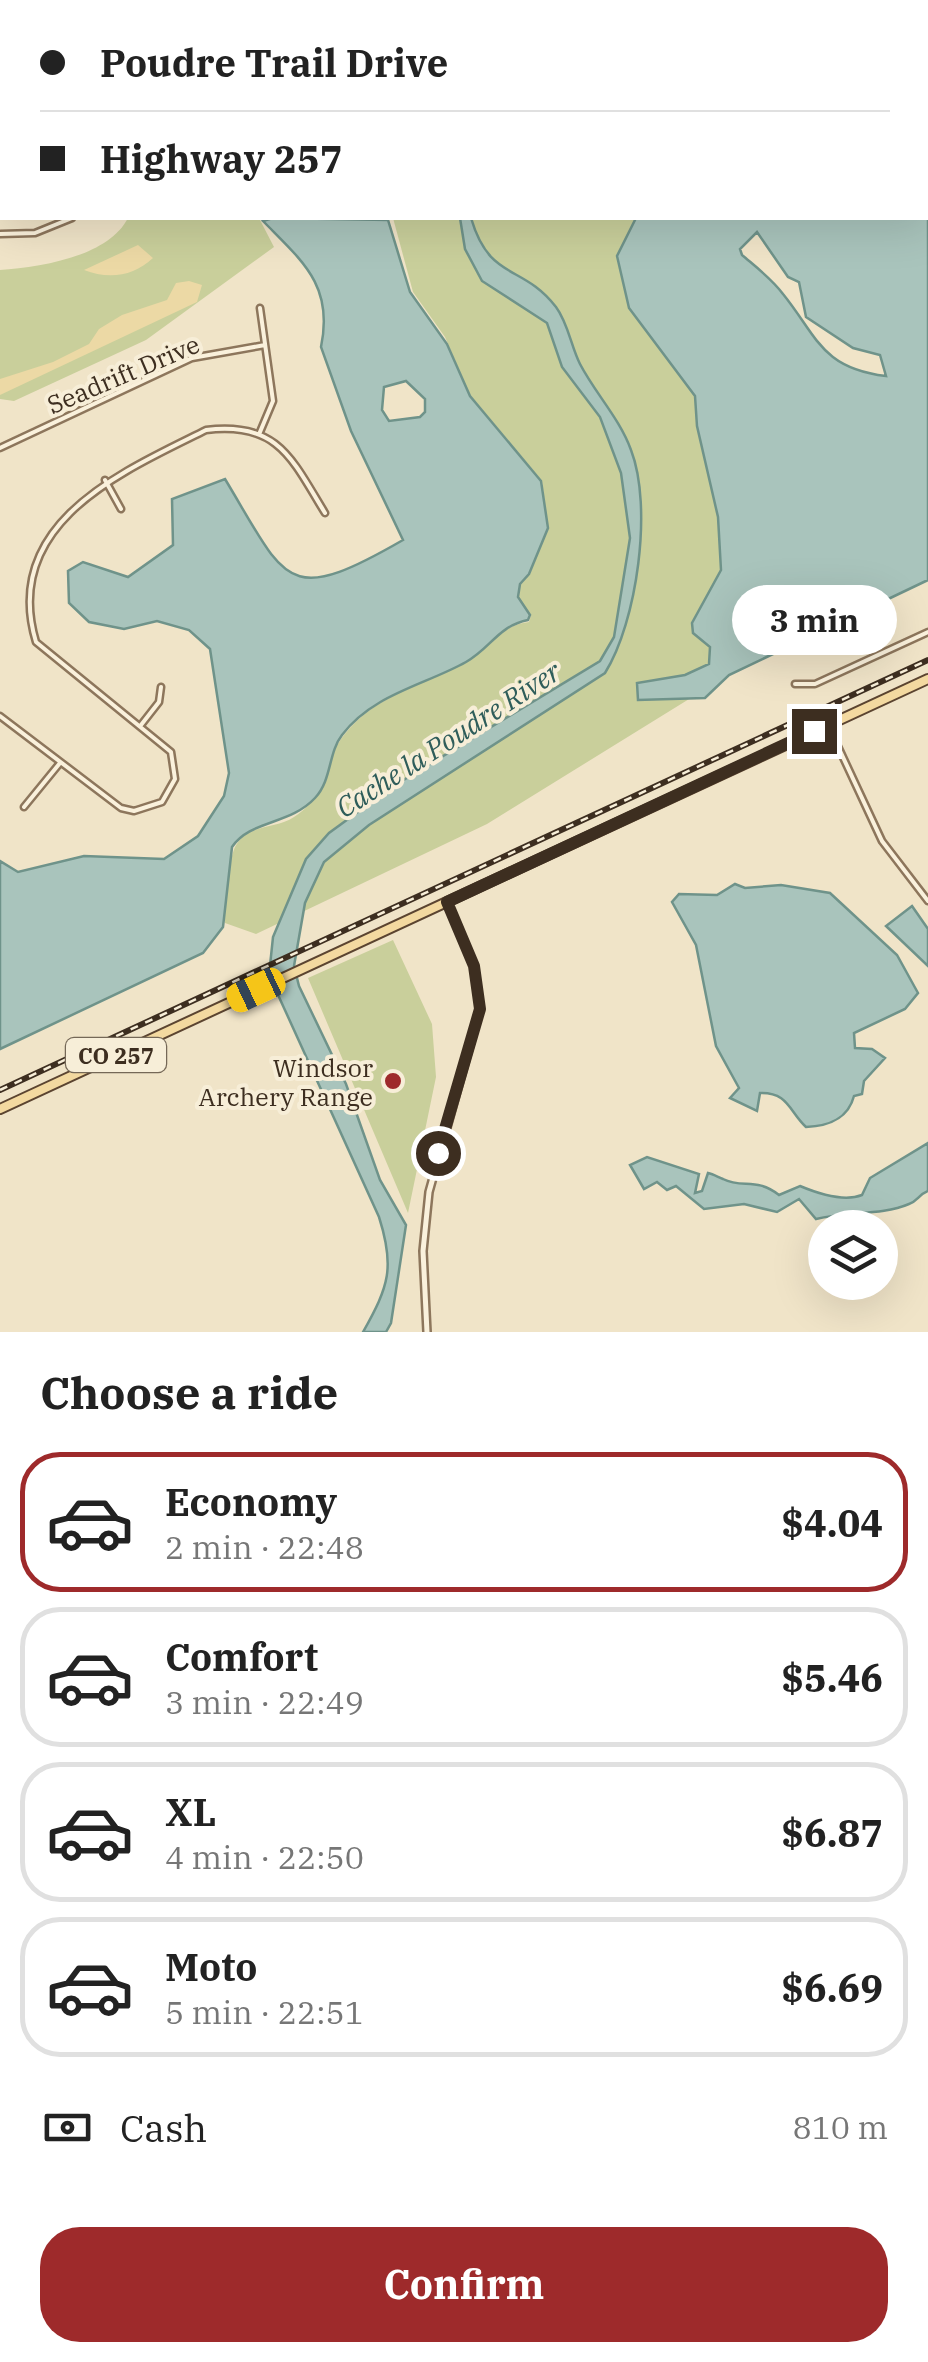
<!DOCTYPE html>
<html lang="en">
<head>
<meta charset="utf-8">
<style>
  body { margin:0; font-family:"IBM Plex Serif",serif; background:#f2f2f2; color:#222; height:100vh; display:flex; flex-direction:column; font-size:38px; white-space:nowrap }
  * { box-sizing:border-box; margin:0 }
  p { font-size:32px; color:#767676 }
  .icon { flex:none; width:55px; height:55px; fill:none; stroke:currentColor; stroke-width:2; stroke-linecap:round; stroke-linejoin:round }
  .map { position:relative; height:1332px; overflow:hidden }
  .drawer { display:flex; flex-direction:column; background:#fff; flex:1 }
  .drawer>* { flex:none }
  .guide { position:absolute; left:0px; top:0px; width:930px; height:220px; box-shadow:0 10px 40px #0002; display:grid; align-content:center; height:220px; padding:0 40px; background:#fff }
  .tools { position:absolute; left:808px; top:1210px; display:grid; gap:20px }
  .tools a { display:grid; place-items:center; width:90px; height:90px; border-radius:50%; background:#fff; box-shadow:0 10px 40px #0002; font-size:50px }
  .end { position:absolute; width:45px; height:45px; margin:-22px; border:12px solid #3d2e20; background:#fff; box-shadow:0 0 0 5px #fff }
  .from { border-radius:50% }
  .bubble { position:absolute; height:70px; border-radius:35px; background:#fff; box-shadow:0 10px 40px #0002; font-size:32px; font-weight:700; line-height:70px; text-align:center }
  .car { position:absolute; width:30px; height:60px; margin:-30px -15px; border-radius:12px; box-shadow:0 0 8px 2px #0007; background:linear-gradient(#f5c518 24%,#345 0 40%,#f5c518 0 76%,#345 0 86%,#f5c518 0) }
  .guide b { display:flex; align-items:center; gap:35px; height:95px; font-size:38px }
  .guide b+b { border-top:2px solid #e0e0e0 }
  .guide i { width:25px; height:25px; background:#222 }
  ul { padding:0; list-style:none }
  li { display:flex; align-items:center; gap:30px; height:140px; margin:0 20px 15px; padding:0 20px; border:5px solid #e0e0e0; border-radius:40px }
  li div { flex:1 }
  li b { display:block; font-size:38px }
  li em { font-style:normal; font-weight:700 }
  li.current { border-color:#9e2a2b }
  li>.icon { width:90px; height:90px; stroke-width:1.5 }
  h2 { padding:0 40px; font-size:45px; line-height:120px }
  .pay { display:flex; align-items:center; gap:25px; height:110px; padding:0 40px; font-size:38px }
  .pay p { margin-inline-start:auto }
  .primary-button { display:flex; gap:20px; margin-top:auto; padding:20px 40px }
  .primary-button a { flex:1; height:115px; border-radius:40px; background:#9e2a2b; color:#fff; font-size:40px; font-weight:700; line-height:115px; text-align:center }
  .map>svg:first-child { display:block }
  .green { fill:#c9cf9b }
  .sand { fill:#ecd9a5 }
  .water { fill:#a9c4bc; stroke:#6f938a; stroke-width:2.5; fill-rule:evenodd }
  .lines { fill:none; stroke-linecap:round; stroke-linejoin:round }
  .minor-casing { stroke:#8d765c; stroke-width:9 }
  .tertiary-casing { stroke:#8d765c; stroke-width:10 }
  .primary-casing { stroke:#5b4430; stroke-width:12 }
  .minor { stroke:#faf1dc; stroke-width:4 }
  .tertiary { stroke:#faf1dc; stroke-width:5 }
  .primary { stroke:#f3d9a0; stroke-width:8 }
  .rail-casing { stroke:#3d2e20; stroke-width:6 }
  .rail { stroke:#f7eed8; stroke-width:2.5; stroke-dasharray:8; stroke-linecap:butt }
  .route { stroke:#3d2e20; stroke-width:12 }
  .poi-dot { fill:#9e2a2b; stroke:#f7eed8; stroke-width:4 }
  .labels { text-anchor:middle; dominant-baseline:central; stroke-width:8; stroke-linejoin:round; paint-order:stroke }
  .shield { fill:#f7eed8; stroke:#756857; stroke-width:2.5 }
  .shield-label { font-size:22px; font-weight:bold; fill:#3d2e20 }
  .street-label { font-size:25px; fill:#3d2e20; stroke:#f7eed8 }
  .poi-label { font-size:25px; fill:#3d2e20; stroke:#f7eed8; text-anchor:end }
  .water-label { font-size:28px; font-style:italic; fill:#2f5d5a; stroke:#f7eed8 }
</style>
</head>
<body>
<div class="map">
<svg width="928" height="1332" viewBox="0 0 928 1332">
  <rect width="100%" height="100%" fill="#f0e4c8"/>
  <!-- green -->
  <path class="green" d="M81,0H821V2Z
    M128,218H266L260,220L274,247L146,340L14,401L0,399V270C40,267 108,257 128,218Z
    M393,218H646L705,391L736,585L715,683L487,824L256,934L225,923L223,914C225,898 229,860 235,847C247,823 275,830 294,817C331,793 322,763 344,735C376,694 425,685 467,662C491,648 498,626 529,622L531,615L519,598L520,584L530,574L548,528L542,481L470,395L445,337L413,292Z
    M393,940L432,1024L436,1077L408,1213L308,978Z"/>
  <!-- sand -->
  <path class="sand" d="M138,245L153,258C134,276 109,280 84,270Z
    M189,281L202,285L197,302L0,395V379L53,362L89,344L99,329L122,315L167,300L176,283Z"/>
  <!-- water -->
  <path class="water" d="M928,21V580L729,675L705,698L638,700L637,683L685,675L709,664L710,647L693,633L692,623L721,570L718,517L697,426L695,396L629,308L617,256L636,218H928ZM757,232L788,277L799,282L806,317L853,348L880,355L886,376C821,368 817,336 783,294C772,279 756,267 742,255L740,249Z
    M273,218L388,220L410,292L447,344L470,396L541,481L548,528L529,574L520,584L518,597L530,615L528,620C498,626 491,648 466,662C425,685 373,694 342,735C328,753 332,780 315,798C290,825 250,820 232,847L223,927L203,953L0,1049V861L18,872L84,856L164,859L198,836L224,796L229,773L210,649L189,630L157,621L124,629L89,622L69,603L68,571L83,562L128,577L173,545L172,499L225,479C287,582 285,608 403,540L351,431L321,347C334,285 302,261 263,221ZM406,381L425,399V412L420,417L389,421L382,410L384,387Z
    M460,218H471C490,282 522,263 556,307C568,323 571,346 580,364C595,393 620,419 631,450C653,507 637,622 605,673L369,825L324,862L305,903L294,966L299,986L346,1084L380,1180L406,1225L391,1323L386,1332H363C389,1286 395,1267 379,1217L269,975L273,937L306,859L329,833L392,787L600,661L614,637L630,538L621,473L600,417L562,367L547,323L482,281L465,249Z
    M735,884L745,888L781,885L830,893L897,955L918,993L905,1009L854,1033L855,1048L872,1049L885,1058L864,1081L862,1094L854,1096C848,1119 829,1126 806,1127C789,1111 788,1092 760,1093L757,1111L730,1098L739,1088L716,1046L696,945L672,902L679,894L717,895Z
    M912,906L928,929V966L886,926Z
    M928,1143V1191C918,1195 918,1201 909,1204C881,1216 848,1211 816,1219L799,1199L777,1212L744,1204L704,1209L676,1186L667,1190L657,1182L644,1189L630,1165L647,1157L699,1174L695,1193L702,1191L708,1173C713,1174 718,1177 723,1179C743,1189 756,1177 779,1195L800,1186C819,1194 844,1202 862,1195L870,1178Z"/>
  <g class="lines">
    <defs>
      <path id="minor" d="M46,2V0
        M0,190H2
        M0,234L35,233L72,218
        M260,308L273,401L260,432
        M0,448L192,358L265,345
        M105,480L121,509
        M795,684H815L928,632
        M0,716L121,808L134,811L162,802L175,779L171,752L36,642C0,522 126,470 206,430C278,421 292,459 325,513
        M141,725L159,702L161,687
        M828,725L882,841L928,901
        M24,807L60,763"/>
      <path id="tertiary" d="M427,1332L423,1251L429,1192L480,1009L474,966L447,902"/>
      <path id="primary" d="M0,1109L928,679"/>
    </defs>
    <!-- minor casing -->
    <use href="#minor" class="minor-casing"/>
    <!-- tertiary casing -->
    <use href="#tertiary" class="tertiary-casing"/>
    <!-- primary casing -->
    <use href="#primary" class="primary-casing"/>
    <!-- minor -->
    <use href="#minor" class="minor"/>
    <!-- tertiary -->
    <use href="#tertiary" class="tertiary"/>
    <!-- primary -->
    <use href="#primary" class="primary"/>
    <defs>
      <path id="rail" d="M0,1090L928,660"/>
    </defs>
    <!-- rail casing -->
    <use href="#rail" class="rail-casing"/>
    <!-- rail -->
    <use href="#rail" class="rail"/>
  </g>
  <g class="lines">
    <!-- route -->
    <path class="route" d="M438,1153L480,1009L474,966L447,902L814,731"/>
  </g>
  <!-- markers -->
  <circle class="poi-dot" cx="393" cy="1081" r="10"/>
  <g class="labels">
    <!-- shield labels -->
    <rect class="shield" x="66" y="1038" width="100" height="34" rx="8"/>
    <g class="shield-label">
      <text x="116" y="1055">CO 257</text>
    </g>
    <!-- street labels -->
    <g class="street-label">
      <text transform="translate(123 374) rotate(-23)">Seadrift Drive</text>
    </g>
    <!-- poi labels -->
    <g class="poi-label">
      <text x="373" y="1067">Windsor<tspan x="373" dy="29">Archery Range</tspan></text>
    </g>
    <!-- water labels -->
    <g class="water-label">
      <text transform="translate(448 739) rotate(-33)">Cache la Poudre River</text>
    </g>
  </g>
</svg>
<div class="tools">
<a><svg class="icon" aria-label="layers" viewBox="0 0 24 24"><path d="M12 4l9 5-9 5-9-5zM3 14l9 5 9-5"/></svg></a>
</div>
<i class="end from" style="left:438px;top:1153px"></i>
<i class="end" style="left:814px;top:731px"></i>
<div class="bubble" style="left:732px;top:585px;width:165px">3 min</div>
<i class="car" style="left:256px;top:990px;rotate:245deg"></i>
<div class="guide">
<b><i class="from"></i>Poudre Trail Drive</b>
<b><i></i>Highway 257</b>
</div>
</div>
<section class="drawer">
<h2>Choose a ride</h2>
<ul>
<li class="current"><svg class="icon" aria-label="car" viewBox="0 0 24 24"><path d="M5 17H2v-5l4-1 3-4h7l3 4 3 1v5h-3M9 17h6M6 11h13"/><circle cx="7" cy="17" r="2"/><circle cx="17" cy="17" r="2"/></svg><div><b>Economy</b><p>2 min · 22:48</p></div><em>$4.04</em></li>
<li><svg class="icon" aria-label="car" viewBox="0 0 24 24"><path d="M5 17H2v-5l4-1 3-4h7l3 4 3 1v5h-3M9 17h6M6 11h13"/><circle cx="7" cy="17" r="2"/><circle cx="17" cy="17" r="2"/></svg><div><b>Comfort</b><p>3 min · 22:49</p></div><em>$5.46</em></li>
<li><svg class="icon" aria-label="car" viewBox="0 0 24 24"><path d="M5 17H2v-5l4-1 3-4h7l3 4 3 1v5h-3M9 17h6M6 11h13"/><circle cx="7" cy="17" r="2"/><circle cx="17" cy="17" r="2"/></svg><div><b>XL</b><p>4 min · 22:50</p></div><em>$6.87</em></li>
<li><svg class="icon" aria-label="car" viewBox="0 0 24 24"><path d="M5 17H2v-5l4-1 3-4h7l3 4 3 1v5h-3M9 17h6M6 11h13"/><circle cx="7" cy="17" r="2"/><circle cx="17" cy="17" r="2"/></svg><div><b>Moto</b><p>5 min · 22:51</p></div><em>$6.69</em></li>
</ul>
<div class="pay"><svg class="icon" aria-label="cash" viewBox="0 0 24 24"><path d="M3 7h18v10H3z"/><circle cx="12" cy="12" r="2"/></svg>Cash<p>810 m</p></div>
<div class="primary-button"><a>Confirm</a></div>
</section>
</body>
</html>
